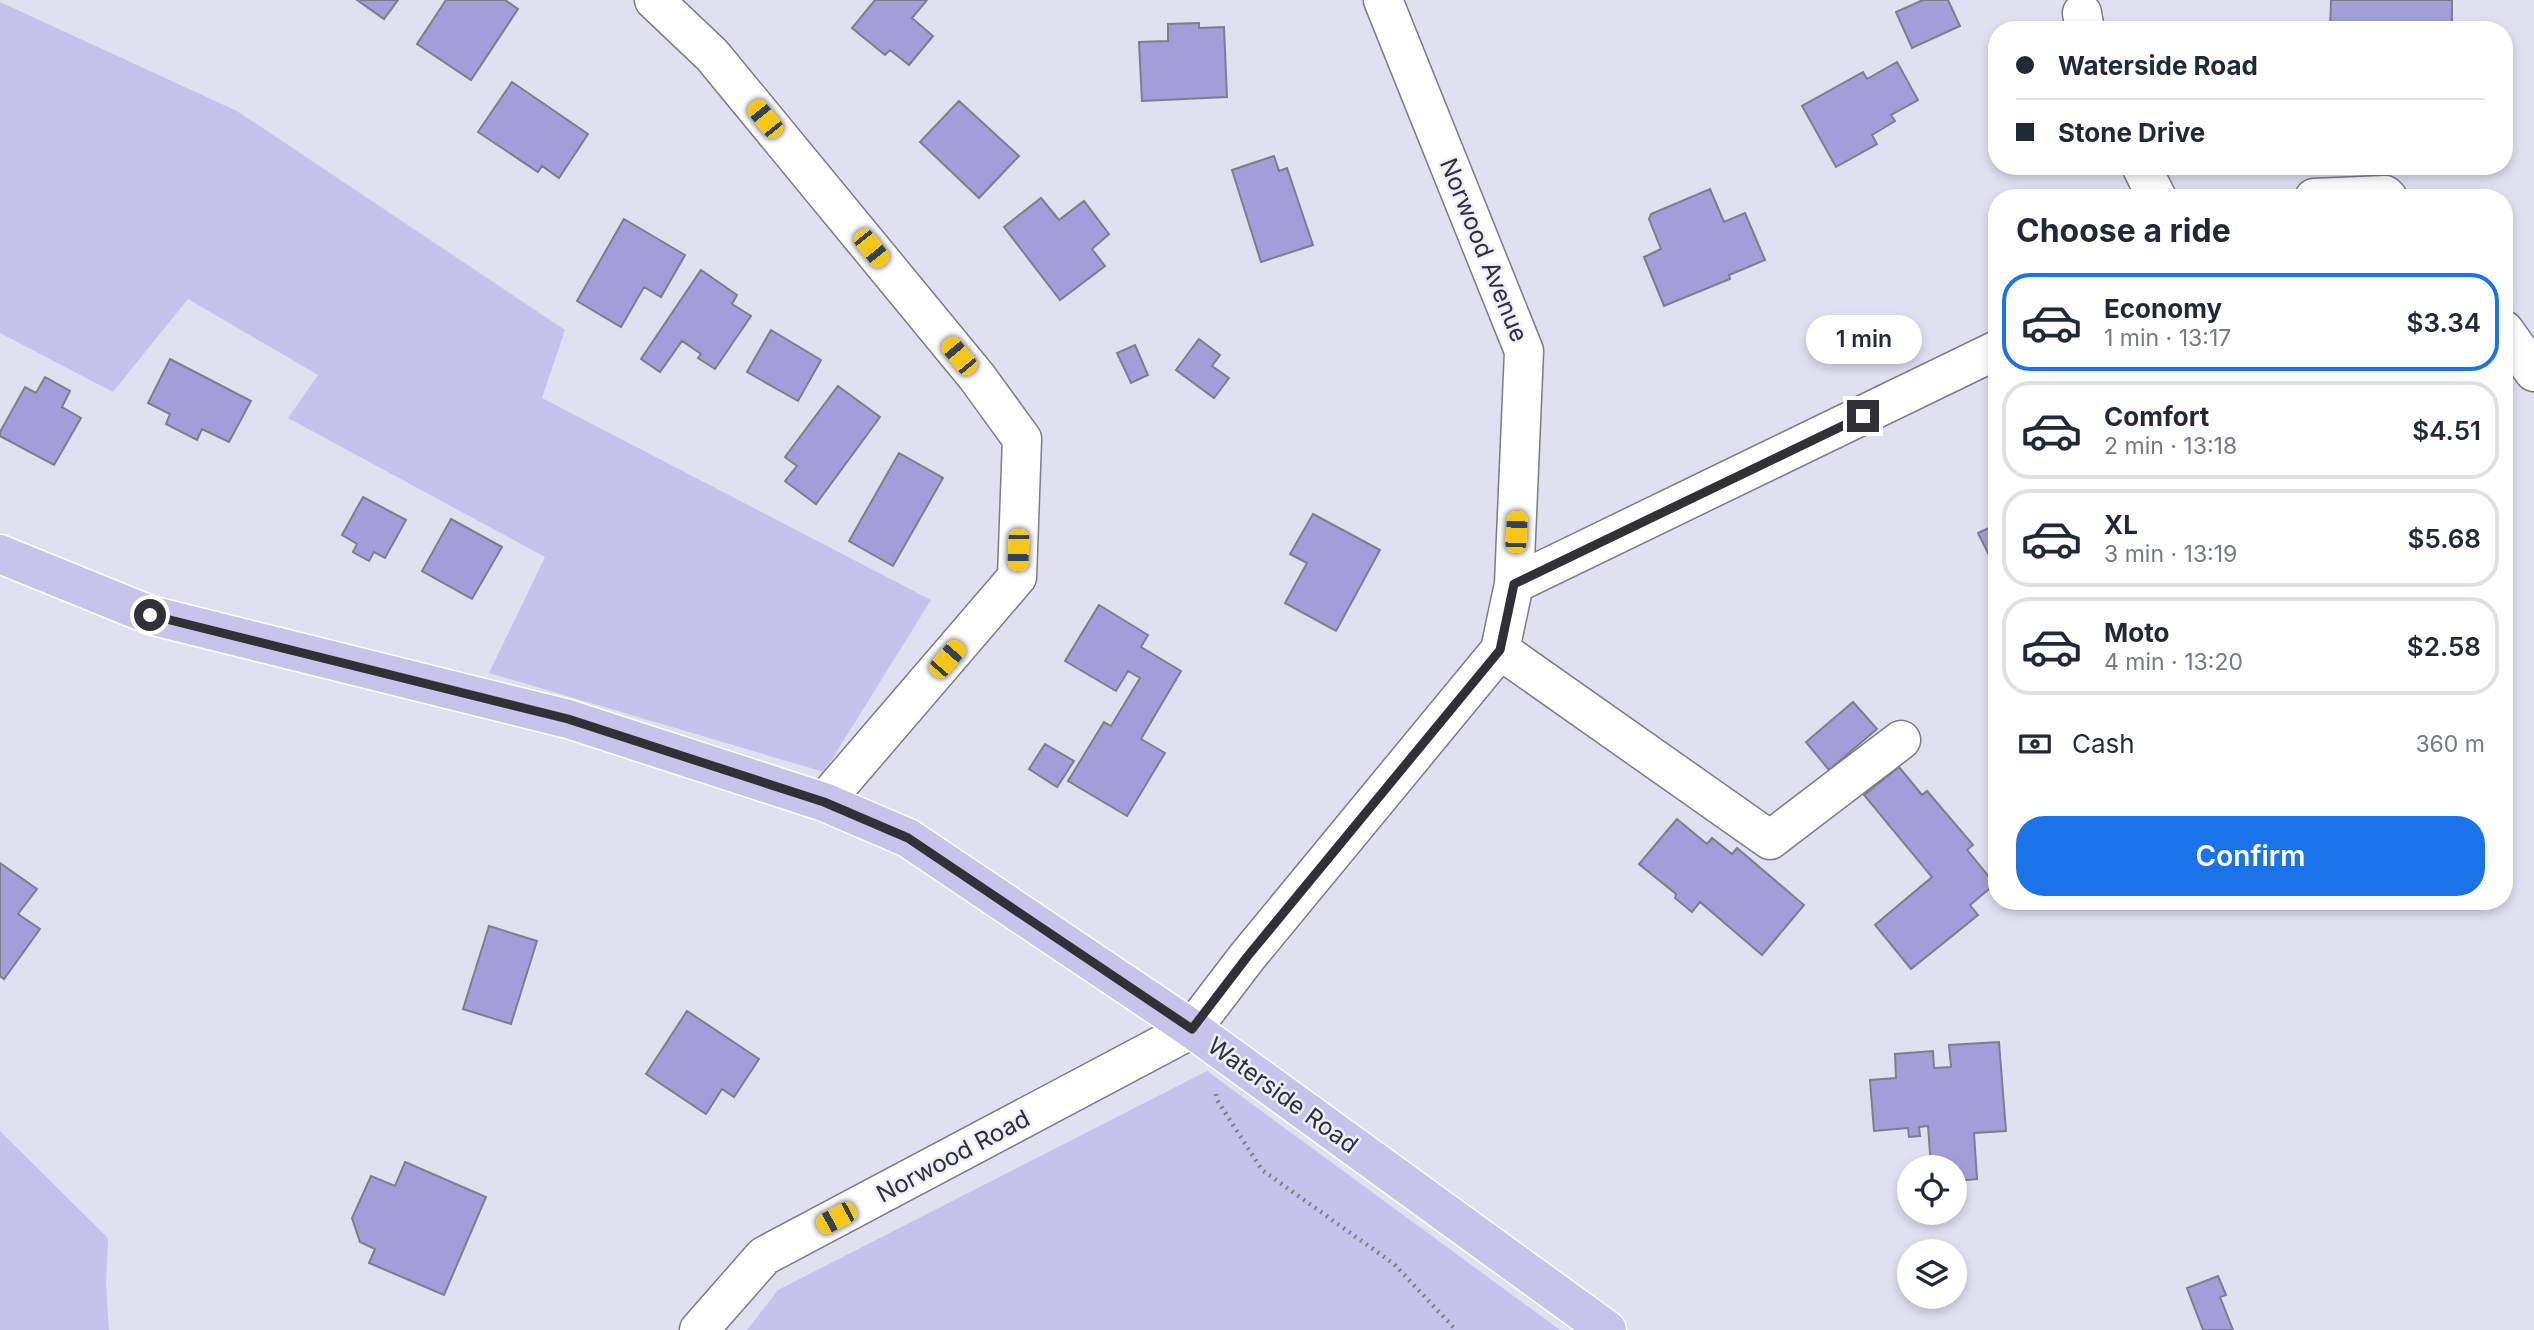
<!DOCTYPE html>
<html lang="en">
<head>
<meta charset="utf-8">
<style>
  body { margin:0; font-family:Inter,sans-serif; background:#f6f6f7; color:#1f2937; height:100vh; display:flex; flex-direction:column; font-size:26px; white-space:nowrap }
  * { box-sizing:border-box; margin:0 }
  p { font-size:23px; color:#747a83 }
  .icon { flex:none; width:38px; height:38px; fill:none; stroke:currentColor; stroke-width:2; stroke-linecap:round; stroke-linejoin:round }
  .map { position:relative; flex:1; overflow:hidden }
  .sheet { position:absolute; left:1988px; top:189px; width:525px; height:721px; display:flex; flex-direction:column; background:#fff; border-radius:28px; box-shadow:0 4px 10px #0003 }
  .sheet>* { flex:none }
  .hud { position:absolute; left:1988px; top:21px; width:525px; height:154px; border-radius:28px; box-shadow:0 4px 10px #0003; display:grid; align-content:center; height:154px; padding:0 28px; background:#fff }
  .tools { position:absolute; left:1897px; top:1155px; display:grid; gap:14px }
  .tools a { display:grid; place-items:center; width:70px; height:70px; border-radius:50%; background:#fff; box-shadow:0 4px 10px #0003; font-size:35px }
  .end { position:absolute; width:32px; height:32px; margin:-16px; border:9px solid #303036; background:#fff; box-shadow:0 0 0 4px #fff }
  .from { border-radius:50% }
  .bubble { position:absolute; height:49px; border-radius:24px; background:#fff; box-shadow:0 4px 10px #0003; font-size:23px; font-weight:600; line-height:49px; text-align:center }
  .car { position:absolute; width:21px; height:42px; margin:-21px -10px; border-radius:9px; box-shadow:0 0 5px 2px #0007; background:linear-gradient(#f5c518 24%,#345 0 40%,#f5c518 0 76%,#345 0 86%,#f5c518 0) }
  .hud b { display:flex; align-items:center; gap:24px; height:66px; font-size:26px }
  .hud b+b { border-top:2px solid #e0e1e3 }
  .hud i { width:18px; height:18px; background:#1f2937 }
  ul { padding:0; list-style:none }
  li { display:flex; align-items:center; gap:21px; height:98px; margin:0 14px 10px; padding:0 14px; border:4px solid #e0e1e3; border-radius:28px }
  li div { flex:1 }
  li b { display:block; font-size:26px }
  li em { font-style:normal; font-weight:600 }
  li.selected { border-color:#1a73e8 }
  li>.icon { width:63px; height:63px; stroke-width:1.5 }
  h2 { padding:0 28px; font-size:32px; line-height:84px }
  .pay { display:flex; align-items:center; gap:18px; height:77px; padding:0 28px; font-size:26px }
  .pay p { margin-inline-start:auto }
  .button { display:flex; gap:14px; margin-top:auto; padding:14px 28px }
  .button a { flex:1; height:80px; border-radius:28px; background:#1a73e8; color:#fff; font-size:28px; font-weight:600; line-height:80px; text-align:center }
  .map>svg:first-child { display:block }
  .green { fill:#c5c3eb }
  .building { fill:#a39ed9; stroke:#7e7d8c; stroke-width:2 }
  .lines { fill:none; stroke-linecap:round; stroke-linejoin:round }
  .minor-casing { stroke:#7c7b89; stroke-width:41 }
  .major-casing { stroke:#fff; stroke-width:41 }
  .path { stroke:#80808b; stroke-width:4.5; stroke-dasharray:2 5; stroke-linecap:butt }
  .minor { stroke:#fff; stroke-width:38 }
  .major { stroke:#c7c3eb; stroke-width:38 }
  .route { stroke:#303036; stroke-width:9 }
  .labels { text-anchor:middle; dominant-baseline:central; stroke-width:5; stroke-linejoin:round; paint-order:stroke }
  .street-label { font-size:24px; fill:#303036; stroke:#eeeefe }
</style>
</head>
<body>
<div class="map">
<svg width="2534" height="1330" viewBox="0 0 2534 1330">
  <rect width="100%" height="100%" fill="#e1e0f1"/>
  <!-- green -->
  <path class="green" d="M0,2L237,111L565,330L542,398L931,600L824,772L489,673L545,557L288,418L318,375L188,299L113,392L0,333Z
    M1207,1071L1560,1330H747L778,1290Z
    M0,1131L108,1238L106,1284L109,1330H0Z"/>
  <!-- building -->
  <path class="building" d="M357,0H398L384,19Z
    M446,0H505L518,9L471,80L417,44Z
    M875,0H927L912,18L933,36L909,65L890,50L885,55L852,28Z
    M1923,0H1948L1960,26L1912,48L1896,12Z
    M2331,0H2452V30H2330Z
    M1199,23V28L1224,27L1227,97L1142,101L1139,42L1168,41V24Z
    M1897,62L1918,100L1891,115L1895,121L1872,135L1877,144L1836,167L1802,106L1863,72L1867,79Z
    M512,82L588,134L559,178L542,166L538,172L478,132Z
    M959,101L1019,156L979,198L920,142Z
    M1274,156L1279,171L1287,168L1313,245L1261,262L1232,170Z
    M1710,189L1724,222L1745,213L1765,260L1729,275L1730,279L1664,306L1644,257L1661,249L1649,219L1651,214Z
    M1041,198L1059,220L1084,201L1109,234L1092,249L1105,266L1060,300L1004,227Z
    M624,219L685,255L661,297L644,287L621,327L577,301Z
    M701,270L737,295L732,304L751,316L715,369L698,358L701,354L682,341L660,372L641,359Z
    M771,330L821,360L798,401L747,372Z
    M1199,339L1220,355L1212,366L1229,378L1214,398L1176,370Z
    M1135,345L1148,375L1131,383L1117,353Z
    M170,359L251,401L229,442L202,429L197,440L166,424L170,414L148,403Z
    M45,377L70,391L62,407L81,418L54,465L0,436V432L25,387L36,393Z
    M838,386L880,417L816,504L785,481L797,466L785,457Z
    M899,453L943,478L893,566L849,541Z
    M363,497L406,520L385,558L374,552L369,561L353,552L357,544L342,535Z
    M1313,514L1380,550L1336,631L1285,603L1307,563L1290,554Z
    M451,519L502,547L472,599L422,571Z
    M1997,524V571L1978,533Z
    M1099,605L1148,635L1141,647L1181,671L1141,739L1165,753L1127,816L1068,781L1104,722L1111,726L1140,678L1128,671L1116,691L1065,661Z
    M1853,702L1877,729L1829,770L1806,742Z
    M1045,744L1074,761L1057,787L1029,769Z
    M1899,767L1922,795L1927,791L1973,845L1967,850L1995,884L1970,905L1978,915L1911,969L1875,925L1932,877L1864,795Z
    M1677,819L1707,844L1712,838L1732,854L1737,848L1804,905L1762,955L1700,902L1692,912L1675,898L1676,894L1639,864Z
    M0,863L37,889L18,914L40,929L4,979L0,976Z
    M489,926L537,941L511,1024L463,1009Z
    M687,1011L759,1059L734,1097L722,1089L706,1114L646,1074Z
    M1999,1042L2006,1131L1974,1133L1977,1179L1955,1181V1167H1931L1928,1126L1919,1127L1920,1136L1909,1137L1908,1128L1874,1131L1870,1080L1896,1078L1895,1054L1933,1051L1934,1068L1951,1067L1949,1045Z
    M405,1162L486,1197L444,1295L369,1263L375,1249L360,1242L352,1218L371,1176L395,1186Z
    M2218,1276L2226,1295L2220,1297L2233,1330H2203L2187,1288Z"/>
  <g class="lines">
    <defs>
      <path id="minor" d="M654,0L712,55L977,377L1022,439L1017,577L824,802
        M2082,13L2085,30
        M2141,166L2157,198
        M2314,198L2385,195L2388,198
        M2504,330L2534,372
        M1514,584L1997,350
        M1500,650L1770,840L1901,740
        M699,1330L764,1256L1192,1029L1247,957L1500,650L1514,584L1524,351L1383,0"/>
      <path id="major" d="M0,554L150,615L568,719L824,802L908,838L1192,1029L1607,1330"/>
    </defs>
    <!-- minor casing -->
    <use href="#minor" class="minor-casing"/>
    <!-- major casing -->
    <use href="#major" class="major-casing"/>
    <!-- path -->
    <path class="path" d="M1216,1094L1217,1100L1262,1170L1394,1264L1456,1330"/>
    <!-- minor -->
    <use href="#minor" class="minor"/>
    <!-- major -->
    <use href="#major" class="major"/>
  </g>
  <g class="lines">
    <!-- route -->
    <path class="route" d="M150,615L568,719L824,802L908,838L1192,1029L1247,957L1500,650L1514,584L1863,416"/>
  </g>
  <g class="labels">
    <!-- street labels -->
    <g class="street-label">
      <text transform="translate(1484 250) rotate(68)">Norwood Avenue</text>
      <text transform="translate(1283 1095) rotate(36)">Waterside Road</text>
      <text transform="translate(953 1156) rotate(-28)">Norwood Road</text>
    </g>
  </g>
</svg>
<div class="tools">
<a><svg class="icon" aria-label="locate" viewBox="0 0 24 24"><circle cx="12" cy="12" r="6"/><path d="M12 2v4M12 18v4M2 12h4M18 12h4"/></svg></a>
<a><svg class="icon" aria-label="layers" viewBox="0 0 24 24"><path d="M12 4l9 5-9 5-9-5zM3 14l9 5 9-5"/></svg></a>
</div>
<i class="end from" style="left:150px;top:615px"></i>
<i class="end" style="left:1863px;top:416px"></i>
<div class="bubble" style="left:1806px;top:315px;width:116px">1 min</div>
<i class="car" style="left:765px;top:119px;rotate:321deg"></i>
<i class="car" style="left:871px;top:248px;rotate:141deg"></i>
<i class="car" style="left:959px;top:356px;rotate:320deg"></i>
<i class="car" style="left:1516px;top:532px;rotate:3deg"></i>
<i class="car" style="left:1018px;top:550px;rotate:182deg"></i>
<i class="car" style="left:947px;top:659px;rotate:41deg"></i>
<i class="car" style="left:836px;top:1218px;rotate:242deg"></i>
<div class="hud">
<b><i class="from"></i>Waterside Road</b>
<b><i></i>Stone Drive</b>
</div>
<section class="sheet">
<h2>Choose a ride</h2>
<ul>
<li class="selected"><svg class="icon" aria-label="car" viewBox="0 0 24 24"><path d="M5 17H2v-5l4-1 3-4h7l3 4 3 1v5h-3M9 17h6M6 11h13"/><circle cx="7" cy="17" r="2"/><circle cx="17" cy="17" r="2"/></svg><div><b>Economy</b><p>1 min · 13:17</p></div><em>$3.34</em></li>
<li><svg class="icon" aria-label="car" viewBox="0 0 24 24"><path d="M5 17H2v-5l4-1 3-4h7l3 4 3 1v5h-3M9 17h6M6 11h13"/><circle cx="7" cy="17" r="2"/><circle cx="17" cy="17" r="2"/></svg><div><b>Comfort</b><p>2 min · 13:18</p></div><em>$4.51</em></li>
<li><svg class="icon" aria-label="car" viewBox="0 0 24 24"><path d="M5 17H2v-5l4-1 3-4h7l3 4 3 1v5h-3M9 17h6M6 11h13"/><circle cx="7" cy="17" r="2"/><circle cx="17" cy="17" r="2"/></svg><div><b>XL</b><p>3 min · 13:19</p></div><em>$5.68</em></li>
<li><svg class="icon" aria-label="car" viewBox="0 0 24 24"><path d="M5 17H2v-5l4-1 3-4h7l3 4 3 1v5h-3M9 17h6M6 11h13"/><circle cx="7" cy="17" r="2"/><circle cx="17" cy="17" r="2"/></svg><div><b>Moto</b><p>4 min · 13:20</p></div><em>$2.58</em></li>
</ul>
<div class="pay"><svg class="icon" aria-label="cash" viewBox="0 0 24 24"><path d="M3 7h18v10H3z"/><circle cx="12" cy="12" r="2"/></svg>Cash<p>360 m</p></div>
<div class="button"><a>Confirm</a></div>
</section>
</div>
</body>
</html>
